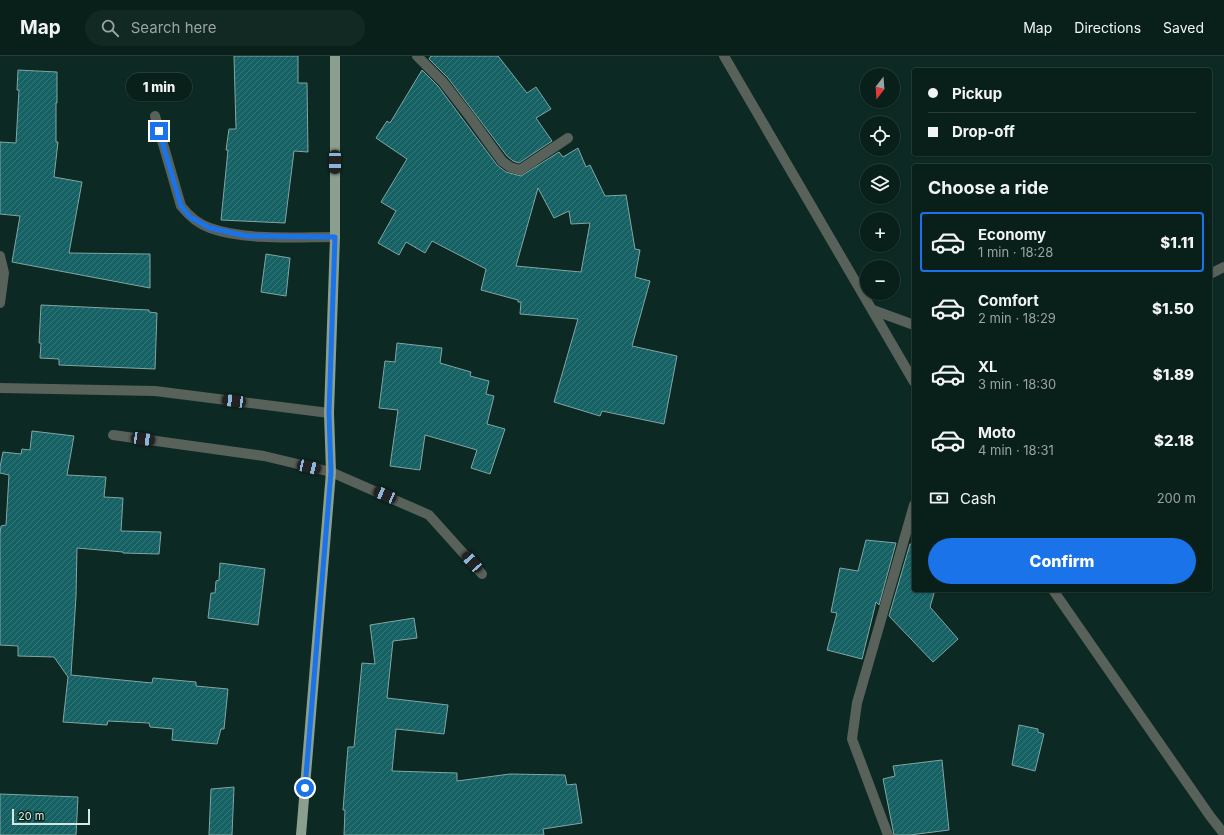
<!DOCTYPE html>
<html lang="en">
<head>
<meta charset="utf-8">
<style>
  body { margin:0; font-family:Inter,sans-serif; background:#122823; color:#f1f3f6; height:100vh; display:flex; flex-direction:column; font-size:15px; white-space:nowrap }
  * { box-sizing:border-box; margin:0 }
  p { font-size:13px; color:#99a3a2 }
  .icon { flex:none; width:22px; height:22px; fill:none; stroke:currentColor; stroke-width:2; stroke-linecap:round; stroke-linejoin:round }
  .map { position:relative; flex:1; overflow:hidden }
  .sheet { position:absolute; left:912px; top:108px; width:300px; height:428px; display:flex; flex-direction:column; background:#09201a; border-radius:4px; box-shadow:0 1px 3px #0004,0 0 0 1px #293e39 }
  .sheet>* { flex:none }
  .banner { position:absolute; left:912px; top:12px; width:300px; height:88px; border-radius:4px; box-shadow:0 1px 3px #0004,0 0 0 1px #293e39; display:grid; align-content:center; height:88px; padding:0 16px; background:#09201a }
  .needle { width:26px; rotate:197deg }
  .buttons { position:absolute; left:860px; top:12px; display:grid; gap:8px }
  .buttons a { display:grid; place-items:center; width:40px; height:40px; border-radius:50%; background:#09201a; box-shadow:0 1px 3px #0004,0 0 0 1px #293e39; font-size:20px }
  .scale { position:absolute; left:12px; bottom:10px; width:78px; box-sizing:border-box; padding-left:4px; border:2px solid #d7e8e2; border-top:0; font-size:11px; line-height:14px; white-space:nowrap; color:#d7e8e2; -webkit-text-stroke:3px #0c2a23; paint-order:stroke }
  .end { position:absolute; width:18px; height:18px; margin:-9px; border:5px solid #1a73e8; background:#fff; box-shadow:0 0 0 2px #fff }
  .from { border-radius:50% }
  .bubble { position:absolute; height:28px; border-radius:14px; background:#09201a; box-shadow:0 1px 3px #0004,0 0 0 1px #293e39; font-size:13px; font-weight:800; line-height:28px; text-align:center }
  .car { position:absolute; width:12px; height:24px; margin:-12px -6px; border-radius:5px; box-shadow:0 0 3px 1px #0007; background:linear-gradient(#222 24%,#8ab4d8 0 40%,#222 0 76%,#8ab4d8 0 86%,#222 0) }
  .banner b { display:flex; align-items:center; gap:14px; height:38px; font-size:15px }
  .banner b+b { border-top:1px solid #293e39 }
  .banner i { width:10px; height:10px; background:#f1f3f6 }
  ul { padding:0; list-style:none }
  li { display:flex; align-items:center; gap:12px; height:60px; margin:0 8px 6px; padding:0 8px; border:2px solid transparent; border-radius:4px }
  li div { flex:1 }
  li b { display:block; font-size:15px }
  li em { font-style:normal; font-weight:800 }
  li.active { border-color:#1a73e8 }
  li>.icon { width:36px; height:36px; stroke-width:1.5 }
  h2 { padding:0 16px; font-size:18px; line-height:48px }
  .pay { display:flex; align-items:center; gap:10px; height:44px; padding:0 16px; font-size:15px }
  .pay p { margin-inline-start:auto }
  .button { display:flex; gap:8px; margin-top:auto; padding:8px 16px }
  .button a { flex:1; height:46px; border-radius:24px; background:#1a73e8; color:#fff; font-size:16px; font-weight:800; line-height:46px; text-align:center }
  header { display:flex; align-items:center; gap:24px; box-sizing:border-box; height:56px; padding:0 20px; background:#09201a; border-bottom:1px solid #293e39 }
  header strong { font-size:19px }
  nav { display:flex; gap:22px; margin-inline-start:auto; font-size:14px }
  .search { width:280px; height:36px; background:#122823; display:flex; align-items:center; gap:10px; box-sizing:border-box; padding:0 14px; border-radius:22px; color:#99a3a2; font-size:15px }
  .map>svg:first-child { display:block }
  .building { fill:url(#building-hatch); stroke:#82a5a5; fill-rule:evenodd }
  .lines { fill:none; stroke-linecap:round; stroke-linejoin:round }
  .minor { stroke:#58615a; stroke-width:10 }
  .major { stroke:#8b9f8f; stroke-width:10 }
  .route { stroke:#1a73e8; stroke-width:5 }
</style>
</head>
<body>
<header>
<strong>Map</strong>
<div class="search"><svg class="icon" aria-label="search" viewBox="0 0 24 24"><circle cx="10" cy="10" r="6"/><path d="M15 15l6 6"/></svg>Search here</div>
<nav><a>Map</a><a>Directions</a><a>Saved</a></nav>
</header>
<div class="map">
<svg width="1224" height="779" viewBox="0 0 1224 779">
  <defs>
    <pattern id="building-hatch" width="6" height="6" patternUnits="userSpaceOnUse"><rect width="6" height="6" fill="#156163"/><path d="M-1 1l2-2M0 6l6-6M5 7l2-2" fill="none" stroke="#367879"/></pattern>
  </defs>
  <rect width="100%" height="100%" fill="#0c2a23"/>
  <!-- building -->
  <path class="building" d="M234,0H298V27H307L308,96L294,95L285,167L221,164L228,94H226L229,73H236Z
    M431,0H498L527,37L536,31L551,53L536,62L552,85L519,107L513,105L507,100L448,22L429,3Z
    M18,14L57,16V47H56V86H58L54,121L82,126L69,197L150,198V232L12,206L20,160L0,158V86L16,87L19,34H17Z
    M422,14L438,30L497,109L506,116L521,120L559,96L563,101L578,92L586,111L590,109L605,140L626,139L635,193L640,194L635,221L650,225L632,290L677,300L664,368L602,355L600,360L554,346L578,263L520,258L521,246H518V244L481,234L486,213L432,185L425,197L406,186L399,199L378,187L396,155L381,146L407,103L376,82L387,65L390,67ZM538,132L554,162L569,155L571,168L590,167L581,216L516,210Z
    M266,198L290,202L286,240L261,236Z
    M41,249L149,254V256L157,257L155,313L59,309V303L40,302L41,287H39Z
    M397,287L442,292L440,307L471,316L470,320L489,325L486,338L494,340L487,368L505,373L490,418L471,412L477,394L425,379L420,414L390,410L398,354L379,352L385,305L395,306Z
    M32,375L74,380L67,419L106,421L104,441L123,442L121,475L161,476L159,498L123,497V496L77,492L76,540L71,619L152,627L153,622L196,626V630L228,633L224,673H221L217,688L172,684L173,673L150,671L149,667L108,665L107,669L63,666L68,621L54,601L18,600V590L0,589V478L1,470L6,469L9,419L0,417V411L3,396L21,398L22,393L30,394Z
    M866,484L896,487L879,549L876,546L862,603L827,594L837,557L831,556L840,512L858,515Z
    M910,488H914V534H935L930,551L958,583L933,606L889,560Z
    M220,507L265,513L258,569L208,562L211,537H215L216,525L219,524Z
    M414,562L417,582L393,585L387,642L448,649L444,678L396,673L392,715L457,717V725L510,718L565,719L567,729L576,728L582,767L543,773L544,779H344L345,754H343L348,691H354L362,607L375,608L370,569Z
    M1019,669L1038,673V676L1044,678L1035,715L1012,709Z
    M942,704L949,774L910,779H894L883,723L895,720L893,710Z
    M234,731L232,779H209L211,733Z
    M0,738L78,741L76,779H0Z"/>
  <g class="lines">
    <!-- minor -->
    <path class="minor" d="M417,0L443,26L470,61L502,105L510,111L520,114L568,82
      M724,0L914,326
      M155,60L181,150C189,160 198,168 210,172C246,185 297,181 335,181
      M0,200L4,217L0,247
      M1210,218L1224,211
      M873,254L914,269
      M0,332L155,335L329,357
      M113,379L264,400L331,416L429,459L482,518
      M1053,534L1210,760L1224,778
      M888,779L852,683L857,647L914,449"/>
    <!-- major -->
    <path class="major" d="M301,779L331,416L329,357L335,181V0"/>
  </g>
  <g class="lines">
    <!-- route -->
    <path class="route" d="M159,75L181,150L190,161L210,172L247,180L335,181L329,357L331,416L305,732"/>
  </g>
</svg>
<div class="buttons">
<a><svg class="needle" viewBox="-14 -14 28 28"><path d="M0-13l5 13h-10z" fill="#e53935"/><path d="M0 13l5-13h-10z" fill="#99a3a2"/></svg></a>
<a><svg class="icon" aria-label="locate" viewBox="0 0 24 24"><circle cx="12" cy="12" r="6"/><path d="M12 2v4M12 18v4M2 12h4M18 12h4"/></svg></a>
<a><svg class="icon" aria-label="layers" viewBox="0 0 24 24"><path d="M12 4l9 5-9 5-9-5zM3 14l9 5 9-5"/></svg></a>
<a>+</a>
<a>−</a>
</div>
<div class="scale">20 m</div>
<i class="end from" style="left:305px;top:732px"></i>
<i class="end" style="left:159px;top:75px"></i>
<div class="bubble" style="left:126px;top:17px;width:66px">1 min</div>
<i class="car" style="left:335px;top:106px;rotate:180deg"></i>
<i class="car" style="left:234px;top:345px;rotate:277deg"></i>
<i class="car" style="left:143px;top:383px;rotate:98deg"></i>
<i class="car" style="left:309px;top:411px;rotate:103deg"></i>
<i class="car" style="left:385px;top:439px;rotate:293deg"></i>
<i class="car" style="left:472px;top:506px;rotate:318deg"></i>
<div class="banner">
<b><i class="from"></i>Pickup</b>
<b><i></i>Drop-off</b>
</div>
<section class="sheet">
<h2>Choose a ride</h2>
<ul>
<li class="active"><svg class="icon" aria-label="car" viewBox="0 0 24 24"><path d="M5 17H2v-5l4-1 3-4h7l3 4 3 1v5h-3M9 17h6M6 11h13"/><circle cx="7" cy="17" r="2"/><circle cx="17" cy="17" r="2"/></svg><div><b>Economy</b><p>1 min · 18:28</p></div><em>$1.11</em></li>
<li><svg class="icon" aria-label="car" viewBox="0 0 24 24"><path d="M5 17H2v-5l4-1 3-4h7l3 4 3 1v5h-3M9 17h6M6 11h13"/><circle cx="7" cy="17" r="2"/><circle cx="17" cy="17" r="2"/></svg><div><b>Comfort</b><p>2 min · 18:29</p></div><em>$1.50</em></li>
<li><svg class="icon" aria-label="car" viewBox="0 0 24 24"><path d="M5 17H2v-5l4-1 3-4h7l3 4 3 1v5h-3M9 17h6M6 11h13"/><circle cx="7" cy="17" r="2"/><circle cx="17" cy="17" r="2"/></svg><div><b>XL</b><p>3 min · 18:30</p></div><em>$1.89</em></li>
<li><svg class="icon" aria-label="car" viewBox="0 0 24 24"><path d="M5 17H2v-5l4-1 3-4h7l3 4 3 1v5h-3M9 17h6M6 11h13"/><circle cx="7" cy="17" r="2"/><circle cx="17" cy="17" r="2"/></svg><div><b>Moto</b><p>4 min · 18:31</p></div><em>$2.18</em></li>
</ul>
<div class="pay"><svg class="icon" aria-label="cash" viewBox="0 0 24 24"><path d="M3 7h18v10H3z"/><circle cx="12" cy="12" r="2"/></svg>Cash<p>200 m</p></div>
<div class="button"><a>Confirm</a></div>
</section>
</div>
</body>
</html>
